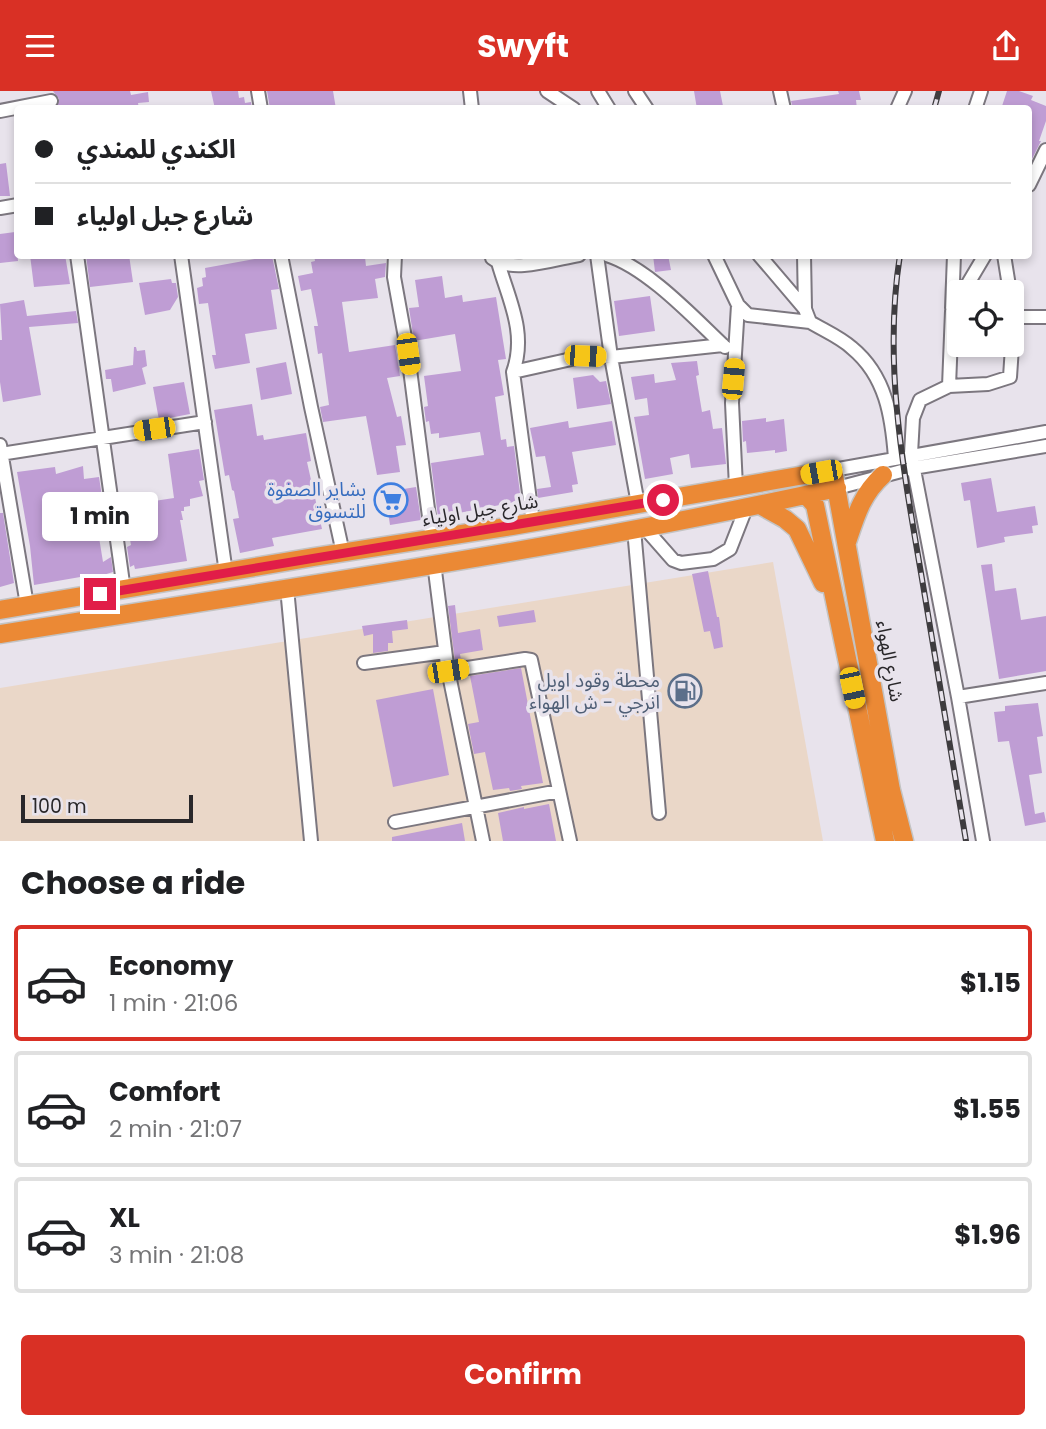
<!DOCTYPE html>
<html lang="en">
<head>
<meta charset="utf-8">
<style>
  body { margin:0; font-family:Poppins,"Noto Sans Arabic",sans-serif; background:#f2f2f2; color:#202124; height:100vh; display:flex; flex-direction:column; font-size:26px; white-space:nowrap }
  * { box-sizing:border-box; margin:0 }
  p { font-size:23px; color:#757577 }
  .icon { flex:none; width:38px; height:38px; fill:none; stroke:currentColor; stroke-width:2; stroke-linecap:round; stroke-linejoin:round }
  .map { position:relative; height:750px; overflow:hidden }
  .drawer { display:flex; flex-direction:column; background:#fff; flex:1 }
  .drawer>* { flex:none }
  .guide { position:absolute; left:14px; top:14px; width:1018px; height:154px; border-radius:7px; box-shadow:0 4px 10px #0003; display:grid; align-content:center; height:154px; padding:0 21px; background:#fff }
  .fabs { position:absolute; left:947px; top:189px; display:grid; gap:14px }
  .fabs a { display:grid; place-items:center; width:77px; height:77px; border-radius:7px; background:#fff; box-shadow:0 4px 10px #0003; font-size:35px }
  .scale { position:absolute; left:21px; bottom:18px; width:172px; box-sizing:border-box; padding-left:7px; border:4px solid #29272a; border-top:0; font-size:19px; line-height:24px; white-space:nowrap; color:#29272a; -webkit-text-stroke:5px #e8e3ec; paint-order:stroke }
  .end { position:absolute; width:32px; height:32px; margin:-16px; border:9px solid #e11d48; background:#fff; box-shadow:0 0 0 4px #fff }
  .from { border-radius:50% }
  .bubble { position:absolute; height:49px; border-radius:7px; background:#fff; box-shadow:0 4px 10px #0003; font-size:23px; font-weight:700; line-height:49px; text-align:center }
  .car { position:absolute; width:21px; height:42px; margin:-21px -10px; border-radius:9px; box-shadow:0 0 5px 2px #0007; background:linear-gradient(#f5c518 24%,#345 0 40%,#f5c518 0 76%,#345 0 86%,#f5c518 0) }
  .guide b { display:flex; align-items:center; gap:24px; height:66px; font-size:26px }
  .guide b+b { border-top:2px solid #e0e0e0 }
  .guide i { width:18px; height:18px; background:#202124 }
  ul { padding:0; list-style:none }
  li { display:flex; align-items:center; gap:21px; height:116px; margin:0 14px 10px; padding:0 7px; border:4px solid #e0e0e0; border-radius:7px }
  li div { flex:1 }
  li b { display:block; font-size:26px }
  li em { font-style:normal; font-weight:700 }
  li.on { border-color:#d93025 }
  li>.icon { width:63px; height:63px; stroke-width:1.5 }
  h2 { padding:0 21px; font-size:32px; line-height:84px }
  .primary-button { display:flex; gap:14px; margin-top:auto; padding:14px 21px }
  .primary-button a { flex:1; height:80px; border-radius:7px; background:#d93025; color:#fff; font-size:28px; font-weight:700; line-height:80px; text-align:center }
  header { display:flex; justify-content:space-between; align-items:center; height:91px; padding:0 21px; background:#d93025; color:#fff; font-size:32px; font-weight:700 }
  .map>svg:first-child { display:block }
  .industrial { fill:#ead7c8 }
  .building { fill:#bf9dd4 }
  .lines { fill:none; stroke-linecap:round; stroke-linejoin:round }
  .minor-casing { stroke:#7c777f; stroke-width:16 }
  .highway-casing { stroke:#c3c3c3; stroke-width:21 }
  .minor { stroke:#fff; stroke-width:12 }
  .highway { stroke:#eb8935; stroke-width:18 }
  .rail-casing { stroke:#3e3c3f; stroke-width:6 }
  .rail { stroke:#e8e3ec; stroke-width:3.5; stroke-dasharray:10; stroke-linecap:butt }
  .route { stroke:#e11d48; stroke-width:9 }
  .labels { text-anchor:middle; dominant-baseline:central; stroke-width:7; stroke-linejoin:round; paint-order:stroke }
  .shop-label { font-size:19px; fill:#366cbe; stroke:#e8e3ec; text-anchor:end }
  .street-label { font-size:19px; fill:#29272a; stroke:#e8e3ec }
  .service-label { font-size:19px; fill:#4e5e75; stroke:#e8e3ec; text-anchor:end }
</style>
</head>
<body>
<header><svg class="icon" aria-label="menu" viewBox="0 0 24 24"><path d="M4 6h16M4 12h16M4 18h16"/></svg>Swyft<svg class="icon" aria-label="share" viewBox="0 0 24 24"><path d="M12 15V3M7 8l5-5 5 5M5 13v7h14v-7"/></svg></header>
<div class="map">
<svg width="1046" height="750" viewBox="0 0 1046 750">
  <rect width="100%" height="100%" fill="#e8e3ec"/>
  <!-- industrial -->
  <path class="industrial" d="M773,471L823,750H0V597Z"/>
  <!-- building -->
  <path class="building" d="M53,0H130L131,4L148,1L149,11L138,12L139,18H57L59,8Z
    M211,0H238L239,7L244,6L245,12L251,11L252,18H215Z
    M267,0H333L336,18H270Z
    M694,0H720L723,15L697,18Z
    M838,0H859L861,9H856L857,18H793L791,10L839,3Z
    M1007,0H1019L1033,5L1031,9L1046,15V30L1039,50H1041L1029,74V18H1001Z
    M6,72L10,105H0V73Z
    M15,141L18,170L0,172V143Z
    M30,164H65L70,193L34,196Z
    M86,164H129L133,191L90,196Z
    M314,164L365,166L366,175L386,172L385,186L375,188L378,207L342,211L349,261L395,254L400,285L387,287L397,326L401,325L406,354L396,355L400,381L377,384L366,325L323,331L320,316L329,314L322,262L318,263L314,235H318L311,198L301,200L298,185L313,182L311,171L315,170Z
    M653,164H668L671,179L655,181Z
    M272,165L279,198L271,199L277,238L245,243L250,272L215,278L212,264H216L208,212L199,213L197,197L203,195L202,187L206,186L205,177Z
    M442,185L445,207L462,204L463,211L496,206L506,268L498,269L504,304L495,306L501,349L506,348L507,356L514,355L521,410L438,426L431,372L484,364L480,341L439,347V342L431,343L429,330L426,331L424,316L428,315L424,285L461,280L455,243L414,250L409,217L419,216L415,189Z
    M171,188L172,192H176L178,206L170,219L145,224L139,192Z
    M650,205L655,240L619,245L614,210Z
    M24,209L27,225L76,220L78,232L29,236L41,304L3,311L0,291V249H2L0,213Z
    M134,256H136L137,260L145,259L147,275L142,277L146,293L113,301L111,288H106L105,279L133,274Z
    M697,270L699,284L696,285L702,321L710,319L713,338L722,337L726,373L691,377L689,363L670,367L673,383L645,388L634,326L649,324L647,307L635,309L631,286L654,283L655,292L676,289L671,272Z
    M286,271L292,303L261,309L256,277Z
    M593,284L600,291L606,290L611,313L577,318L573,287Z
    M184,291L190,323L159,329L153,296Z
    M252,313L257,345L263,344L264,349L306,342L311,370L307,371L322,438L272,447L274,455L240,462L233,428L239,427L234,400L232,399L229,384L225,385L214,319Z
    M766,327V331L784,328L787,360L775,362V359L747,362L746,350L743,351L742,330Z
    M568,330L569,337L612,330L616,354L572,361L578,393L572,394L573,401L538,407L537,398L551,396L545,365L536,366L530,337Z
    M199,358L204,389L199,390L203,405L190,408V415L184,416V420H181L183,429H180L187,470L135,478L134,474L130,476L127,456L131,454L126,427L123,428L121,415L174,407L168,363Z
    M83,375L84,388L99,386L106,432L97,434L103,471L111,466L113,481L87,489L86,485L34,494L30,455L17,381L55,376L56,383Z
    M991,387L997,421L1035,415L1038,434L1032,435L1033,442L1004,446L1005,451L977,457L970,409L964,410L961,392Z
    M416,396L421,429L390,434L385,401Z
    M0,422H3L14,492L0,496Z
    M992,473L995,500L1016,497L1021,529L1046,525V580L999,588L981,474Z
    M708,480L717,526H719L723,556L714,558L710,540L704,541L692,483Z
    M455,514L458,542L480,538L483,559L460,563L461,569L455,570L448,515Z
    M534,519L536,531L499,536L497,525Z
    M407,529L408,538L392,540L393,552H388V560L373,562V543L364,545L362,535Z
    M521,577L543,692L521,695L522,698L510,700L509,697L493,699L485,661L474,663L468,633L479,631L470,585Z
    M433,598L449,684L393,696L376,609Z
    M1038,612L1043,645L1037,646L1042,682L1029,684L1035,723L1044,721L1046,731L1025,735L1009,650L998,651L994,621L1005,620V615Z
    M549,713L556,750H503L498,722L524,716V718Z
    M462,732L465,750H392V746Z"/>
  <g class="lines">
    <defs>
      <path id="minor" d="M258,0L261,18
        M470,0L472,18
        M547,0L574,18
        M598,0L609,18
        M635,0L647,18
        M780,0L784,18
        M897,18L905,0
        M975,18L981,0
        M0,20L51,10
        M1029,94L1046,59
        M0,117L18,114
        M77,164L124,499
        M181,164L226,482
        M281,164L311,316L343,462
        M395,164L394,186L408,263L432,449
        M496,164C506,204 528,239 513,281L533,432
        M597,164L611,266L638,413
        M607,164C648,177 694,227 725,256
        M714,164L738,214L748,224L810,231
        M759,164L805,218L810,231C823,239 840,246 852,257C886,285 892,326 895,367
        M804,164L805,218
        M1004,164L1014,226
        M492,167C512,183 555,168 579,164
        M963,201L985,164
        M959,209L952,220L949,295L920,309L913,327L911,363L958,606L983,750
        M952,217L954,164
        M513,281L585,265L611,266L723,254
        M949,295L988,293L1010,286L1014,226H1046
        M0,354L27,514
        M0,363L205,331
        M833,379L1046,341
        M736,396L732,312L738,214
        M837,397L913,377L1046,355
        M644,436L673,469L681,472L713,468L730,458L746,417
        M634,438L659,722
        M434,472L447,574L483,750
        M287,497L311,750
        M364,572L445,561
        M448,580L525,568L531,569L570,750
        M958,606L1046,592
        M395,731L559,700"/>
      <path id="highway" d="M806,404L815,414L885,750
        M760,414L785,428L797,438L823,492
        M847,451C856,424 862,403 883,384
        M0,519L314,466L512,435L833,379L891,699L904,750
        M0,543C279,498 560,459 837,397"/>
    </defs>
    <!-- minor casing -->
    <use href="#minor" class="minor-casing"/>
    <!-- highway casing -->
    <use href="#highway" class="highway-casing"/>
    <!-- minor -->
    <use href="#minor" class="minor"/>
    <!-- highway -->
    <use href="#highway" class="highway"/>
    <defs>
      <path id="rail" d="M934,18L939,0
        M900,164C883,271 903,377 921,482C936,571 951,661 966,750"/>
    </defs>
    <!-- rail casing -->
    <use href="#rail" class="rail-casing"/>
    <!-- rail -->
    <use href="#rail" class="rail"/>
  </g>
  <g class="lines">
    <!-- route -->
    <path class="route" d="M100,503L663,409"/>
  </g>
  <!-- icons -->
  <defs>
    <symbol id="supermarket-ring" viewBox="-11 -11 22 22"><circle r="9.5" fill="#e8e3ec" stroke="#3f7fe0" stroke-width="1.5"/><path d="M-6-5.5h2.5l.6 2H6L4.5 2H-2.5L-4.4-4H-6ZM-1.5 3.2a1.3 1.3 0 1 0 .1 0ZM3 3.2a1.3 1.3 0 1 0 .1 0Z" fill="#3f7fe0"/></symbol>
    <symbol id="fuel-ring" viewBox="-11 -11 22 22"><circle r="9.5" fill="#e8e3ec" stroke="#5c6f8a" stroke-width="1.5"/><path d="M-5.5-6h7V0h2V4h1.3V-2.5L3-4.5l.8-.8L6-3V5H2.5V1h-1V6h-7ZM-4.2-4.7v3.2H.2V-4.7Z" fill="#5c6f8a"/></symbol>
  </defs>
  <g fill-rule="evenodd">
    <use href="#supermarket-ring" x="372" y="390" width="38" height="38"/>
    <use href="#fuel-ring" x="666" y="581" width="38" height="38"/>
  </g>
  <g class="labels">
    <!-- shop labels -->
    <g class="shop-label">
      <text x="366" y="398">بشاير الصفوة<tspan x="366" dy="22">للتسوق</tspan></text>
    </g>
    <!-- street labels -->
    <g class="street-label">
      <text transform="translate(480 419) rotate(-9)">شارع جبل اولياء</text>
      <text transform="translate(890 570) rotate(80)">شارع الهواء</text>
    </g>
    <!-- service labels -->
    <g class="service-label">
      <text x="660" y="589">محطة وقود اويل<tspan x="660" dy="22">انرجي - ش الهواء</tspan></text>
    </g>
  </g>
</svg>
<div class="fabs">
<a><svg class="icon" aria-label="locate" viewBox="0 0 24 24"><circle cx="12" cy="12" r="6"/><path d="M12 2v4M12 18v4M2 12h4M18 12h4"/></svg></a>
</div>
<div class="scale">100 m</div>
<i class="end from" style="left:663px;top:409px"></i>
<i class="end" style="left:100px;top:503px"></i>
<div class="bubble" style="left:42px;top:401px;width:116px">1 min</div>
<i class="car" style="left:408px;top:263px;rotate:172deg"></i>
<i class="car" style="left:585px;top:265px;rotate:92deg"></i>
<i class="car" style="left:733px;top:288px;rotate:5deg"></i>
<i class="car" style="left:154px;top:338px;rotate:262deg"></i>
<i class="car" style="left:821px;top:381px;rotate:260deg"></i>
<i class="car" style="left:448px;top:580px;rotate:81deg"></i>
<i class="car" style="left:852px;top:597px;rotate:168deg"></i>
<div class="guide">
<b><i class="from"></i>الكندي للمندي</b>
<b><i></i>شارع جبل اولياء</b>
</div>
</div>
<section class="drawer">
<h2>Choose a ride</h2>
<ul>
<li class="on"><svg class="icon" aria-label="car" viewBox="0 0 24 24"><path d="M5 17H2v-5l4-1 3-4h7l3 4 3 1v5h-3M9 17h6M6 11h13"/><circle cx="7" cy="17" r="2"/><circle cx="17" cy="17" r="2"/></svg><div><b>Economy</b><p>1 min · 21:06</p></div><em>$1.15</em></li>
<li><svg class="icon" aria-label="car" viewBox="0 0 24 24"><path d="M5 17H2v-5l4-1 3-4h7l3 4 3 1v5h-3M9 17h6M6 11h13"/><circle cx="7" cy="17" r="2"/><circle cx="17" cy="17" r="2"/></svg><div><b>Comfort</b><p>2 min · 21:07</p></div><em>$1.55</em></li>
<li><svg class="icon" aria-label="car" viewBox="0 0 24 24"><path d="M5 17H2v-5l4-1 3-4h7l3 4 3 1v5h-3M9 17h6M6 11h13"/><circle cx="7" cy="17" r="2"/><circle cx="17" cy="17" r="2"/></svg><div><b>XL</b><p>3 min · 21:08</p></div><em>$1.96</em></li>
</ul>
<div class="primary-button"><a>Confirm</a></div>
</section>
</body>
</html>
